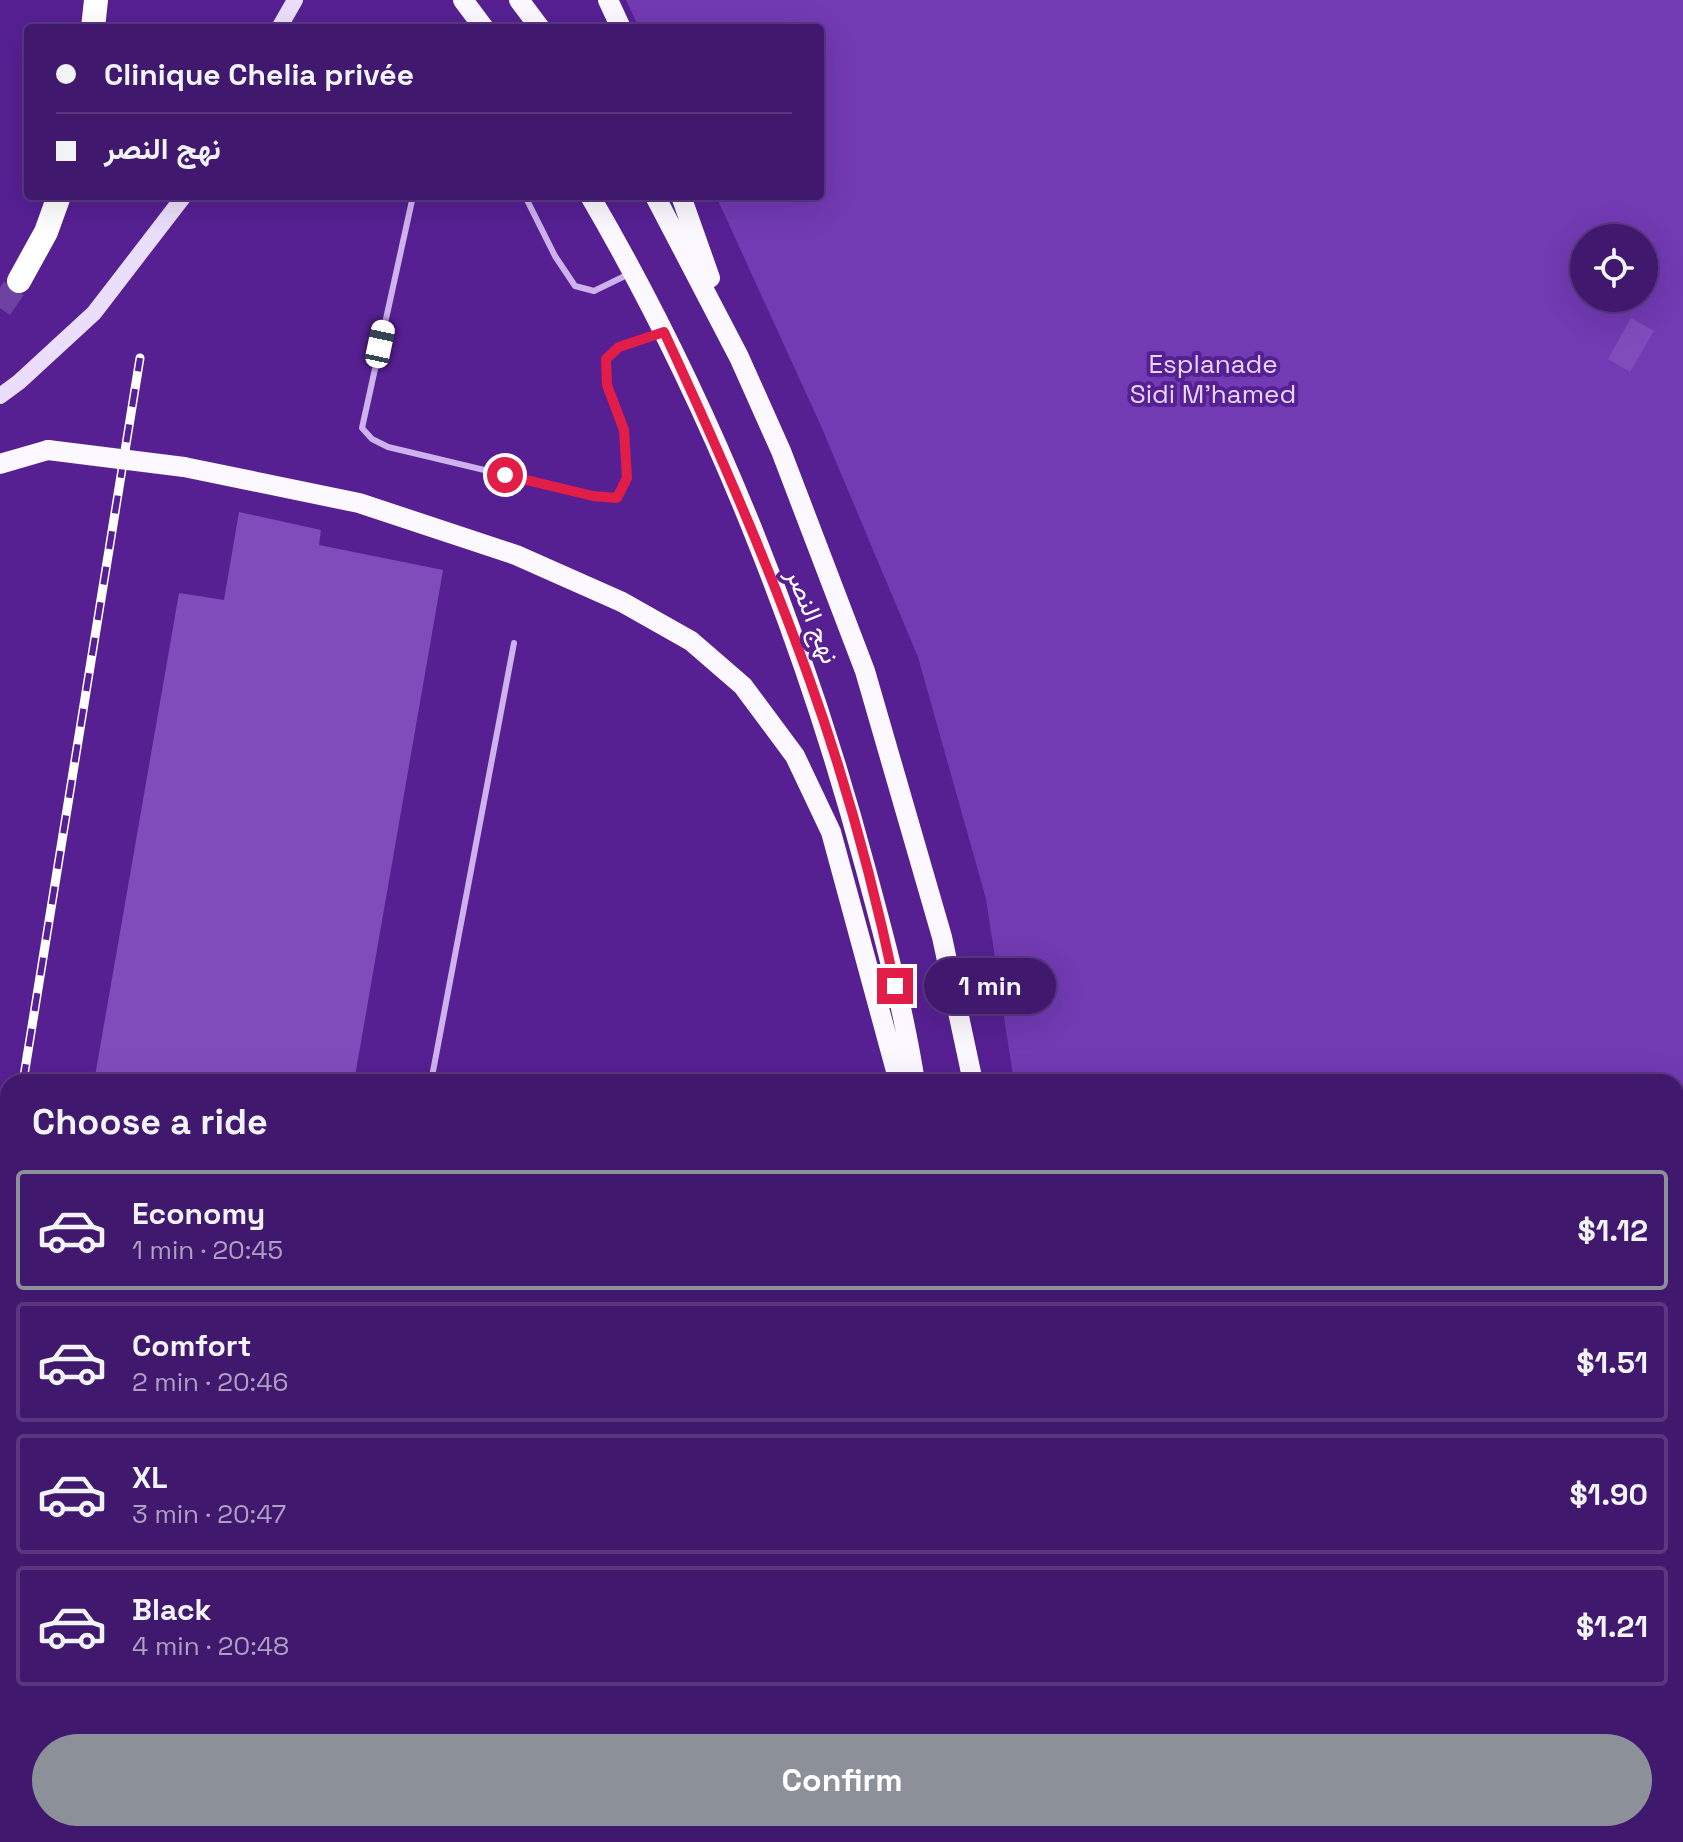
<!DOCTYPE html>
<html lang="en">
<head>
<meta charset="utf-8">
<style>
  body { margin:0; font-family:"Space Grotesk",Vazirmatn,sans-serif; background:#4b2576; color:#f1f3f6; height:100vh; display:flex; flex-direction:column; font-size:30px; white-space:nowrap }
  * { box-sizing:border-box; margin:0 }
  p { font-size:26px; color:#aea0c2 }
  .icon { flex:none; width:44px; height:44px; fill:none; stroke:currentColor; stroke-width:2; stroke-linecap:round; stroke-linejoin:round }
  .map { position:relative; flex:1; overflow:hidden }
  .drawer { position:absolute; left:0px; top:1074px; width:1684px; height:768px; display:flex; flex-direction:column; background:#40186e; border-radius:24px 24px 0 0; box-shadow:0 8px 32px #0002,0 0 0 2px #593781 }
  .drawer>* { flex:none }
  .guide { position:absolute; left:24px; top:24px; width:800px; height:176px; border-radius:8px; box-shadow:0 8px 32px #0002,0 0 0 2px #593781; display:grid; align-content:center; height:176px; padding:0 32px; background:#40186e }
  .tools { position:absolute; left:1570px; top:224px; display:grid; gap:16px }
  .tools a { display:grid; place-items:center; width:88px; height:88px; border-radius:50%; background:#40186e; box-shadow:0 8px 32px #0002,0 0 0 2px #593781; font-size:40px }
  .end { position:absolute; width:36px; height:36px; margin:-18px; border:10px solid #e11d48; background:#fff; box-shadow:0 0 0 4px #fff }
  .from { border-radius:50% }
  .bubble { position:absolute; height:56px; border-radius:28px; background:#40186e; box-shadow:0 8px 32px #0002,0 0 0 2px #593781; font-size:26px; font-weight:700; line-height:56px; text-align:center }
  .car { position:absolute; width:24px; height:48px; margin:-24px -12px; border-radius:10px; box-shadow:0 0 6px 2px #0007; background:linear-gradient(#fff 24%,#345 0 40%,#fff 0 76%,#345 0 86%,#fff 0) }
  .guide b { display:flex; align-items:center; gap:28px; height:76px; font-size:30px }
  .guide b+b { border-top:2px solid #593781 }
  .guide i { width:20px; height:20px; background:#f1f3f6 }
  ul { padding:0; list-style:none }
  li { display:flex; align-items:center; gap:24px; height:120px; margin:0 16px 12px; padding:0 16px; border:4px solid #593781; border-radius:8px }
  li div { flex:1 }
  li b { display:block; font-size:30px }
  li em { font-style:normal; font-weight:700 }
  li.on { border-color:#8c9099 }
  li>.icon { width:72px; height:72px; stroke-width:1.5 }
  h2 { padding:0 32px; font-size:36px; line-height:96px }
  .primary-button { display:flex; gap:16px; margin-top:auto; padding:16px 32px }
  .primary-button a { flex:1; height:92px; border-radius:48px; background:#8c9099; color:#fff; font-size:32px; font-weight:700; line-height:92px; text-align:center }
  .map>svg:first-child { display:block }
  .green { fill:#723ab3; fill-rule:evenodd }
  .building { fill:#804cbb }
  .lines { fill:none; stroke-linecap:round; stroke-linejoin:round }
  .highway-tunnel { stroke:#6f41a3; stroke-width:24; stroke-dasharray:24 12; stroke-linecap:butt }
  .lane { stroke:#cdb2ee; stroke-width:6 }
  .secondary { stroke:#ebdefa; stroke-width:16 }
  .primary { stroke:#fcf8ff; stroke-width:20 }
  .highway { stroke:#fff; stroke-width:24 }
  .rail-casing { stroke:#fff; stroke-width:9 }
  .rail { stroke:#562093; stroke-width:6; stroke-dasharray:18; stroke-linecap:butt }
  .primary-bridge { stroke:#fcf8ff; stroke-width:20 }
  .route { stroke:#e11d48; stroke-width:10 }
  .labels { text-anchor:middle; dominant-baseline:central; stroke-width:8; stroke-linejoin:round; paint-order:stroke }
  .park-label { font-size:26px; fill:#e7d7fa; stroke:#562093 }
  .street-label { font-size:26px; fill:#fff; stroke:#562093 }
</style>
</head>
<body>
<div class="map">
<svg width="1683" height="1842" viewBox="0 0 1683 1842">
  <rect width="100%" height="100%" fill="#562093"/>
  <!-- green -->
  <path class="green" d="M626,0H1683V1842H1390L1389,1834H1676V1082H1014L986,899L918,657L821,426L716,196H820V28H639ZM1584,238H1644V298H1584Z
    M1109,1834H1379L1380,1842H1117L1109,1837Z"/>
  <!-- building -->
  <path class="building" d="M1631,318L1654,331L1630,372L1608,359Z
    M239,512L321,530L319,545L443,570L354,1082H94L179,593L224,600Z
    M691,1834H858V1842H691Z"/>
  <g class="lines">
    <!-- highway-tunnel -->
    <path class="highway-tunnel" d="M0,308L19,281"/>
    <!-- lane -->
    <path class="lane" d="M413,196L362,428L372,439L388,447L593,496L617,498L627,478L624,430L607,385L606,359L619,347L658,334
      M525,196L555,256L575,286L594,291L631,273
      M431,1082L514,643
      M922,1834V1842
      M1089,1834L1092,1842
      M607,1842V1834"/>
    <!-- secondary -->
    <path class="secondary" d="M279,28L295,0
      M0,396L19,382L94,313L184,196"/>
    <!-- primary -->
    <path class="primary" d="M463,0L484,28
      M519,0L540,28
      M608,0L621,28
      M590,196C711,403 804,638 866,870C885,940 904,1011 915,1082
      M655,196L739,357L781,451L865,671L942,937L973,1082
      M681,196L710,278
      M0,464L48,450
      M184,467L359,503L516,555L622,602L691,641L743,686L795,756L831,832L899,1082
      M983,1834V1842
      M1058,1834V1842"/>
    <!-- highway -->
    <path class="highway" d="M93,28L96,0
      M19,281L46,232L59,196"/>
    <defs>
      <path id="rail" d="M23,1082L140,358
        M0,1225L8,1175"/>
    </defs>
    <!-- rail casing -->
    <use href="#rail" class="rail-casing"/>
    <!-- rail -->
    <use href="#rail" class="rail"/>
    <!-- primary-bridge -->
    <path class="primary-bridge" d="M48,450L184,467"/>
  </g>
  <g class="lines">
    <!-- route -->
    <path class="route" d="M505,475L593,496L617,498L627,478L624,430L607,385L606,359L619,347L664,332C717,446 768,562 810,681C844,776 874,886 895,986"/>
  </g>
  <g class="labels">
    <!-- park labels -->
    <g class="park-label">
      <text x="1213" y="364">Esplanade<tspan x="1213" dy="30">Sidi M'hamed</tspan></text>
    </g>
    <!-- street labels -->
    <g class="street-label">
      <text transform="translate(813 616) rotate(68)">نهج النصر</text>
    </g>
  </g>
</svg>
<div class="tools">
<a><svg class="icon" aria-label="locate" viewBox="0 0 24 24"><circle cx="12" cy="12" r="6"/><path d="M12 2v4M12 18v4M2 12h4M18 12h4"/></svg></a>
</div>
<i class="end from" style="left:505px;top:475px"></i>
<i class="end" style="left:895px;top:986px"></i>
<div class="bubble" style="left:924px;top:958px;width:132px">1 min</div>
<i class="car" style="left:380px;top:344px;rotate:12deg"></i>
<div class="guide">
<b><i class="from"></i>Clinique Chelia privée</b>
<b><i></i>نهج النصر</b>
</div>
<section class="drawer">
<h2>Choose a ride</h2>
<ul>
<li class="on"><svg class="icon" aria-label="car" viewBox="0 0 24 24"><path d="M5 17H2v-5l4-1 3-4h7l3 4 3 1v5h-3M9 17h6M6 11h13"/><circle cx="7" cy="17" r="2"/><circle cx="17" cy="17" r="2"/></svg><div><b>Economy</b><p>1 min · 20:45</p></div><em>$1.12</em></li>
<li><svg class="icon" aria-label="car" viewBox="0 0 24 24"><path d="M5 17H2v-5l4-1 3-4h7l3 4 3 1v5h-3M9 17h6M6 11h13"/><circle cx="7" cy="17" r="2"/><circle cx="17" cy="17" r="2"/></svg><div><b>Comfort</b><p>2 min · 20:46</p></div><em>$1.51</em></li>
<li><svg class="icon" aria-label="car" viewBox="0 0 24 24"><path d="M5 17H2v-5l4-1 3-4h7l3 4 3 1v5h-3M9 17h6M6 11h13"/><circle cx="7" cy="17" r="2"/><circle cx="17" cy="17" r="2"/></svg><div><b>XL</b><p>3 min · 20:47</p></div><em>$1.90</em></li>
<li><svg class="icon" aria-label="car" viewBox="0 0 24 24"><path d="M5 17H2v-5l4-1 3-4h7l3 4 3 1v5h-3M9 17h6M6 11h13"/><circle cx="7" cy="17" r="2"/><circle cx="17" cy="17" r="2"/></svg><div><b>Black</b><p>4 min · 20:48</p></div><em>$1.21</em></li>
</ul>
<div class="primary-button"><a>Confirm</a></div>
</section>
</div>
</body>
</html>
